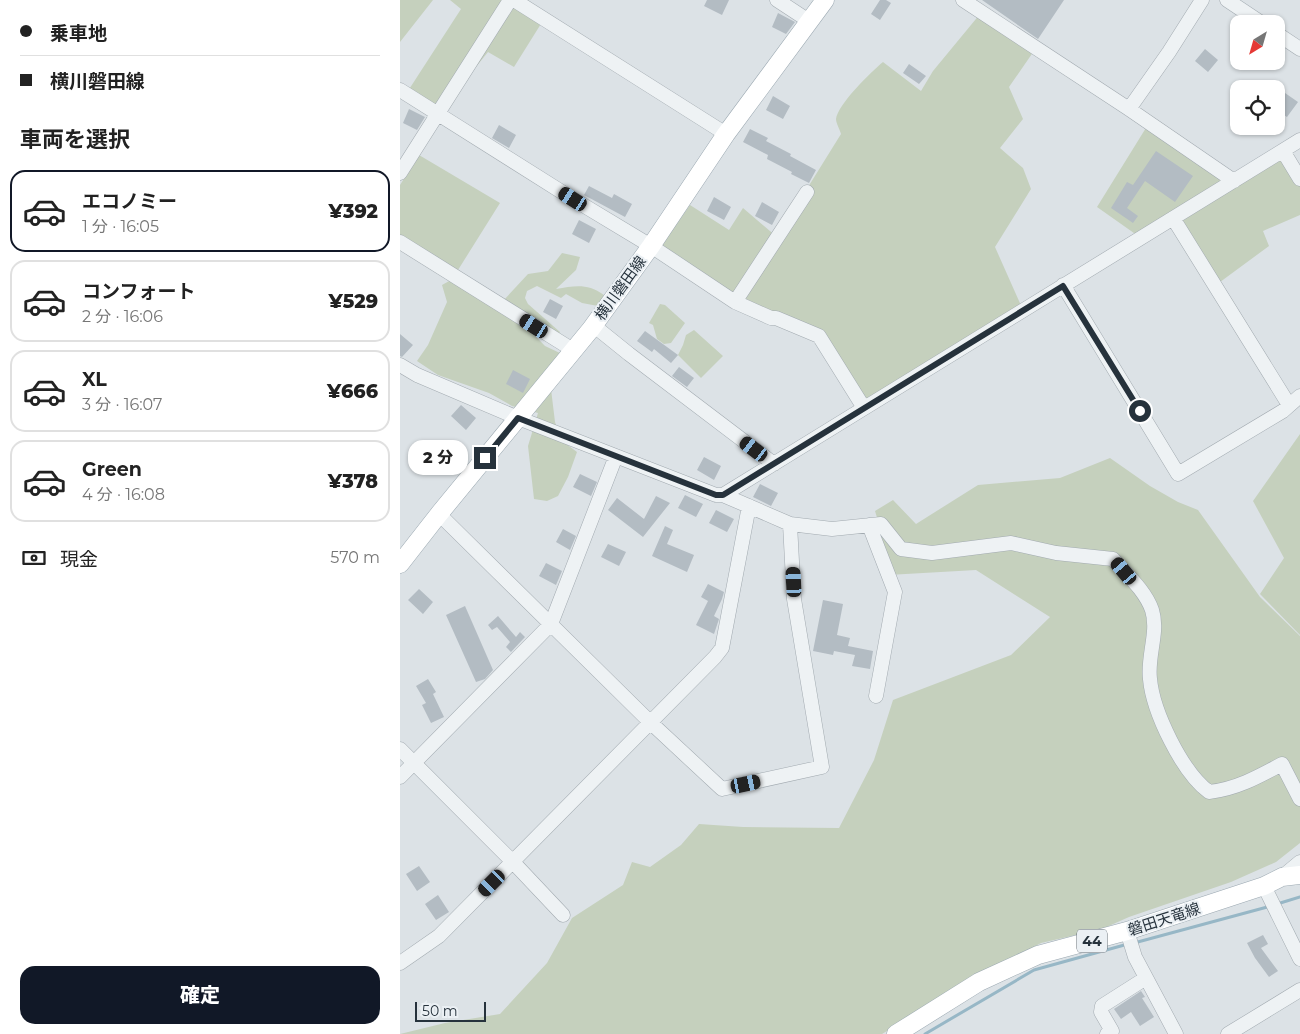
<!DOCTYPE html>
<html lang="ja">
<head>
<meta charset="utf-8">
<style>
  body { margin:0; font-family:Montserrat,"Noto Sans JP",sans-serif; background:#f2f2f2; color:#222; height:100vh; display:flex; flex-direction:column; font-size:19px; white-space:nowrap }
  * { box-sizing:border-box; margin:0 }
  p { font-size:16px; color:#767676 }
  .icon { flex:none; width:28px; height:28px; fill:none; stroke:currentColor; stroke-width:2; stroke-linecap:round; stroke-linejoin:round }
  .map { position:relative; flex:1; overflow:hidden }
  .panel { display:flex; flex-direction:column; background:#fff; width:400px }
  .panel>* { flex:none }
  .guide { display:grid; align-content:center; height:110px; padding:0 20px; background:#fff }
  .needle { width:32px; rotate:217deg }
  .controls { position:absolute; left:830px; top:15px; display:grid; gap:10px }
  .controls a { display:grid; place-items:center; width:55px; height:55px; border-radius:10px; background:#fff; box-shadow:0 1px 4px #0004; font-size:25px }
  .scale { position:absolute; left:15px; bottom:12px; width:71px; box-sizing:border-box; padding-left:5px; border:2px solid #26323c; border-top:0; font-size:14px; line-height:18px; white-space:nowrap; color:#26323c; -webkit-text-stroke:4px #ebf0f4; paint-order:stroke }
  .end { position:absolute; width:22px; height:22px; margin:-11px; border:6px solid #26323c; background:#fff; box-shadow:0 0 0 2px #fff }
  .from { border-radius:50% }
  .bubble { position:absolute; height:35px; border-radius:15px; background:#fff; box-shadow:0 1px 4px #0004; font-size:16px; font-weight:800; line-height:35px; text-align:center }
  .car { position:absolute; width:15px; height:30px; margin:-15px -8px; border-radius:6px; box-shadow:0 0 4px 1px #0007; background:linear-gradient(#222 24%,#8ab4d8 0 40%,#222 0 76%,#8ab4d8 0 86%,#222 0) }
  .guide b { display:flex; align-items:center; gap:18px; height:48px; font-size:19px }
  .guide b+b { border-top:1px solid #e0e0e0 }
  .guide i { width:12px; height:12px; background:#222 }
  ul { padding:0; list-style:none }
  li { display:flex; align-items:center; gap:15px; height:82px; margin:0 10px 8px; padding:0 10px; border:2px solid #e0e0e0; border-radius:15px }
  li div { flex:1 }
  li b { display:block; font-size:19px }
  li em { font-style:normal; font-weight:800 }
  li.active { border-color:#111827 }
  li>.icon { width:45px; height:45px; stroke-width:1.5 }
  h2 { padding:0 20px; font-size:22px; line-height:60px }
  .pay { display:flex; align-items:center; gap:12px; height:55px; padding:0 20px; font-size:19px }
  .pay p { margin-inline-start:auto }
  .primary-button { display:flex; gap:10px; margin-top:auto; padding:10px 20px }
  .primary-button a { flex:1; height:58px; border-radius:15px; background:#111827; color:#fff; font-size:20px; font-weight:800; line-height:58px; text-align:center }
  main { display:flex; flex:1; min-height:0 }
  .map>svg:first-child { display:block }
  .green { fill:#c5d0bd }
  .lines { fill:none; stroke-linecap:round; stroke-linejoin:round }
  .stream { stroke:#97b7c6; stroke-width:3 }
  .building { fill:#b3bcc3 }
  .minor-casing { stroke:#a2aab0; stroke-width:15 }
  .major-casing { stroke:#9ba8b1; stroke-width:19 }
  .minor { stroke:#eef2f4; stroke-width:14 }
  .major { stroke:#fff; stroke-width:18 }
  .route { stroke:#26323c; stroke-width:6 }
  .labels { text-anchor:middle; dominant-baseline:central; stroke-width:4; stroke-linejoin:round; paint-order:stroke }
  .shield { fill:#ebf0f4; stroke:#616b73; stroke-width:1 }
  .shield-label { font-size:14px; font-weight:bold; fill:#26323c }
  .street-label { font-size:15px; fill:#26323c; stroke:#ebf0f4 }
</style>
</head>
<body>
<main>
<section class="panel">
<div class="guide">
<b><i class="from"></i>乗車地</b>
<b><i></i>横川磐田線</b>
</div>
<h2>車両を選択</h2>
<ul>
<li class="active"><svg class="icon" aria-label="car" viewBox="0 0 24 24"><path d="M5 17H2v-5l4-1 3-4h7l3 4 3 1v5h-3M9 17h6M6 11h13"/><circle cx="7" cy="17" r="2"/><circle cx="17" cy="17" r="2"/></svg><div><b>エコノミー</b><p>1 分 · 16:05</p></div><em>¥392</em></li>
<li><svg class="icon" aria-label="car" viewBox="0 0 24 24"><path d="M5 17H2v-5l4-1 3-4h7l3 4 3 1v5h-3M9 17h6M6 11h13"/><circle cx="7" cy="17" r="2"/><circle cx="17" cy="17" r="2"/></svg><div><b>コンフォート</b><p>2 分 · 16:06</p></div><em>¥529</em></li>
<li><svg class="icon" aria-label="car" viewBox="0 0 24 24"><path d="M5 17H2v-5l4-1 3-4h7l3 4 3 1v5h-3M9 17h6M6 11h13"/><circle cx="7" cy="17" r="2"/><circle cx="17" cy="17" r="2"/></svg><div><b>XL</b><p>3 分 · 16:07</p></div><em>¥666</em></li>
<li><svg class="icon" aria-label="car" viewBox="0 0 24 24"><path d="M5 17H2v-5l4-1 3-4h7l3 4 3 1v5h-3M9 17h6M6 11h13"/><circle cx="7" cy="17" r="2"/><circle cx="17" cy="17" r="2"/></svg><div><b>Green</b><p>4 分 · 16:08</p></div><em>¥378</em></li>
</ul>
<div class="pay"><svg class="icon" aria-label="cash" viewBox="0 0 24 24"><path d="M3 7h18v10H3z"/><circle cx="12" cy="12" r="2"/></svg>現金<p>570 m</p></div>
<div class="primary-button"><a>確定</a></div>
</section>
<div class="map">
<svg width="900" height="1034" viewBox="0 0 900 1034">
  <rect width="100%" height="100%" fill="#dce2e6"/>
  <!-- green -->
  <path class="green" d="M0,0H33L0,42Z
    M50,0H114L144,19L114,67L88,52L38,114L6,94L61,9Z
    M585,8L636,48L609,87L623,119L600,148L623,168L631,189L595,247L623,310L462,404L432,347L333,294L259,249L290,205L329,230L343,208L377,237L441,134C440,130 436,123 436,119C438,104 471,72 483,62L521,91L533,71Z
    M749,123L834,181L883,151L900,179V215L863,231L869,246L816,285L773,218L741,238L697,207Z
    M19,155L100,203L58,270L0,236V185Z
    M162,253L180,257L176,270L156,289C175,286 187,283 204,295L198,306L182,303L166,294L161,298L137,286L127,291L125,298L128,304L160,332L157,337L113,313L145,346L162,354L151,389L155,422L161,440L177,452L168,477L158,496L147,501L134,499L128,446L138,413L112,406L89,393L38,375L17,361L28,345L47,302L42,285L51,280L103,301L128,274L148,271Z
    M260,304L265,305L285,323L271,343L264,344L257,339L253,325L249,323Z
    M294,330L323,356L301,378L278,355L283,345L286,335Z
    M900,434V635L860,594L884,558L853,501Z
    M710,458L750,486L778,502L798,510L860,597L900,636V843L876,862L831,882L729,917L702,929L641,943L561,986L482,1034H0L45,1023L100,1014L147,963L172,918L223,885L232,862L250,867L281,845L299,824L343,827L439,828L474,760L493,700L611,655L650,617L576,570L488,575L477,539L479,524L475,511L493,500L516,524L578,485L660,478Z"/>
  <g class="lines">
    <!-- stream -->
    <path class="stream" d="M877,904L900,897
      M734,943L871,906
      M525,1034L634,970L728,944"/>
  </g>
  <!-- building -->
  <path class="building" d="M307,0H329L322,15L304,6Z
    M480,0H486L491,3L480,20L471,14Z
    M582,0H664L638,39Z
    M378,13L395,22L386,34L372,27Z
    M805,49L818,60L808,72L795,61Z
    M509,64L526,76L519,84L503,73Z
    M885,93L898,102L887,117L876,110V105Z
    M373,96L390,106L383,119L366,110Z
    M9,109L25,117L17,130L3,123Z
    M99,125L116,135L109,148L92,138Z
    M350,129L368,138L366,141L391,154L390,156L416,170L409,183L391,174L392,172L367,159L368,155L343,142Z
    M756,151L793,176L775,202L745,181L727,208L738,216L733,223L711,208L727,182L733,185Z
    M189,186L212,198L214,194L232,204L225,217L184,195Z
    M314,197L331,207L324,220L307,211Z
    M362,202L379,212L372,225L355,216Z
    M179,220L196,229L189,243L172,234Z
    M150,299L163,306L156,319L143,312Z
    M245,331L278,355L271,363L254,349L252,352L237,341Z
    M0,334L13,345L2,357L0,356Z
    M279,367L294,378L287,387L272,376Z
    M113,370L130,379L123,393L106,384Z
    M61,405L76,418L66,430L51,416Z
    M304,457L321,466L314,480L297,470Z
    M180,474L197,482L191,496L173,487Z
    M360,484L378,493L371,506L353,497Z
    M285,495L303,504L296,517L278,508Z
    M256,496L270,503L243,537L208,510L217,498L244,519Z
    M316,510L334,519L327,532L309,523Z
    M265,526L273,530L267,544L294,555L287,572L252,556Z
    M163,529L176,536L170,550L156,542Z
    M208,544L226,552L219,566L201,557Z
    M146,563L162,571L156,585L139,576Z
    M308,584L324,592L322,599L314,616L319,619L314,634L296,625L308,601L301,597Z
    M19,589L33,602L23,614L8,600Z
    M423,600L443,604L437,635L450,638L448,646L473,651L470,669L452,666L455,655L434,651L433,655L413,651Z
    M65,606L93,670L85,679L76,682L46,615Z
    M98,616L116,637L120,632L125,637L111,652L106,647L110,642L97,627L92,630L88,625Z
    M28,679L36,692L33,694L44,717L31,723L22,705L26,703L16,686Z
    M19,866L30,882L17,891L6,874Z
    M38,895L49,912L36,920L25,904Z
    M863,935L868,944L861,948L878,971L869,977L855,958L847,943Z
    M741,991L745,997L742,998L754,1017L740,1026L731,1012L721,1019L714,1009Z"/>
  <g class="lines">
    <defs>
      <path id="minor" d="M114,0L326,134
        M377,0L409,21
        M563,0L729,109L834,181
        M827,0L863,24
        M876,33L900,49
        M0,90L173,199L251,246L335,302L371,318H376L419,336L464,408
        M729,109L769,52L802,0
        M883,151L900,179
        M0,173L110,0
        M773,218L889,405
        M0,242L173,350
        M663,285L778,474L883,411L900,396
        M335,302L407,192
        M193,325L229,354L374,464
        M0,365L17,375L118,418L316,495H323L900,140
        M323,495L390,524L432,529L481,524L501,549L532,553L611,543L656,553L713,559C726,574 745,590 752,610C759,632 747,656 750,679C753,712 782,772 809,792C836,789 858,777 882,764L900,799
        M39,514L250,722L322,789L422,767L394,599L390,524
        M469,525L495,592L476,696
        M0,749L113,862L163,915
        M0,777L151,624L216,456
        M882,877L900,862
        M864,886L900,959
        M727,931L735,957L776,1034
        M0,963L39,936L315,657L322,648L349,506
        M707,1034L712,1031L701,1012L702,1006L746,978
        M828,1034L900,990"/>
      <path id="major" d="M0,564L39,514L191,329L251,246L326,134L425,0
        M496,1034L579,982L638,955L727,931L864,886L882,877L900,875"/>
    </defs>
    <!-- minor casing -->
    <use href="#minor" class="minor-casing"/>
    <!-- major casing -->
    <use href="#major" class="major-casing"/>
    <!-- minor -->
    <use href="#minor" class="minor"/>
    <!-- major -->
    <use href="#major" class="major"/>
  </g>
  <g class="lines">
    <!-- route -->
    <path class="route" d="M85,458L118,418L316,495H323L663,286L740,411"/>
  </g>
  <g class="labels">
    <!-- shield labels -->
    <rect class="shield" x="677" y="929.5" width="30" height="23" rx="4"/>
    <g class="shield-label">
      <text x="692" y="941">44</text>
    </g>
    <!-- street labels -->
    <g class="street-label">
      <text transform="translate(220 288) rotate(-54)">横川磐田線</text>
      <text transform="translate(764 919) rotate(-18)">磐田天竜線</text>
    </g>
  </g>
</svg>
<div class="controls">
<a><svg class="needle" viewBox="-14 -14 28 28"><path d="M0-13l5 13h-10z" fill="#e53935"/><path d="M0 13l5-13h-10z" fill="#767676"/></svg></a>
<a><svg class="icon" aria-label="locate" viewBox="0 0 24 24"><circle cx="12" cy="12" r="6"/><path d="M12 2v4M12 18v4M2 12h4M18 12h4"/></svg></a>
</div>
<div class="scale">50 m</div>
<i class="end from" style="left:740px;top:411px"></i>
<i class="end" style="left:85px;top:458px"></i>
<div class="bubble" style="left:8px;top:440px;width:60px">2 分</div>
<i class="car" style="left:173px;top:199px;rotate:302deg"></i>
<i class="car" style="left:134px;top:326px;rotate:302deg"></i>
<i class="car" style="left:354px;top:449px;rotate:307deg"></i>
<i class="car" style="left:724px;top:571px;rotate:320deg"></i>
<i class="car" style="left:394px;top:582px;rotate:357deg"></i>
<i class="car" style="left:346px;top:784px;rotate:78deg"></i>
<i class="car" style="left:92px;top:883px;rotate:225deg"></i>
</div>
</main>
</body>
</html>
